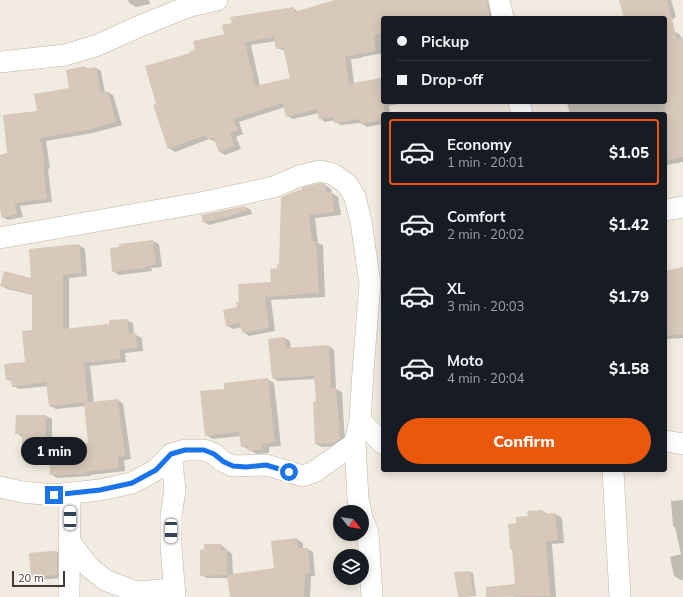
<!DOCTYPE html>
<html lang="en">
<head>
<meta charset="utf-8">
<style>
  body { margin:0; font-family:Mulish,sans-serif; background:#242831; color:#f1f3f6; height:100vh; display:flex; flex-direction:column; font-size:15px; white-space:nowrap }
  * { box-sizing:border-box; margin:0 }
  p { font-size:13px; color:#9ea1a6 }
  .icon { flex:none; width:22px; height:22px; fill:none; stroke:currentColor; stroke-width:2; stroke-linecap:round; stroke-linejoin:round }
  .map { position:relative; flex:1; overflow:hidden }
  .drawer { position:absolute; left:381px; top:112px; width:286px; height:360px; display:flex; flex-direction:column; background:#171b24; border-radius:4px; box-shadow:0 2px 10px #0003 }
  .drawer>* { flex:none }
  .banner { position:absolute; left:381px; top:16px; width:286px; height:88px; border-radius:4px; box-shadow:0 2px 10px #0003; display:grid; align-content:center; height:88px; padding:0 16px; background:#171b24 }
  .needle { width:26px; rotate:120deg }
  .buttons { position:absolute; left:333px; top:505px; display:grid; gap:8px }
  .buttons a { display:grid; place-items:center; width:36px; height:36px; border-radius:50%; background:#171b24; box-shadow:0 2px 10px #0003; font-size:20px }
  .scale { position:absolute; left:12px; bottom:10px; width:53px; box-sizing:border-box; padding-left:4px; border:2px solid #433b32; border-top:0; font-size:11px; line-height:14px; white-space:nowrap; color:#433b32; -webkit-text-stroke:3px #fff; paint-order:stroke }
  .end { position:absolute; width:18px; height:18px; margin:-9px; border:5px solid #1a73e8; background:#fff; box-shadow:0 0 0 2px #fff }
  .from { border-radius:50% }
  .bubble { position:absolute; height:28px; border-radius:14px; background:#171b24; box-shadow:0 2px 10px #0003; font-size:13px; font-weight:800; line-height:28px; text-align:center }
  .car { position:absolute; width:12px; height:24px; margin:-12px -6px; border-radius:5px; box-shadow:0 0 3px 1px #0007; background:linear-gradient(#fff 24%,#345 0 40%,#fff 0 76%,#345 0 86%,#fff 0) }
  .banner b { display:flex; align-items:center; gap:14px; height:38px; font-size:15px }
  .banner b+b { border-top:1px solid #363941 }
  .banner i { width:10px; height:10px; background:#f1f3f6 }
  ul { padding:7px 0 0; list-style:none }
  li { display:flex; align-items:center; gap:12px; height:66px; margin:0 8px 6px; padding:0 8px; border:2px solid transparent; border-radius:4px }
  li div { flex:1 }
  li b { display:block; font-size:15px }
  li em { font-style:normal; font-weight:800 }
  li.current { border-color:#ea580c }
  li>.icon { width:36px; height:36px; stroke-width:1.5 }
  .primary-button { display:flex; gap:8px; margin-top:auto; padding:8px 16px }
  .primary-button a { flex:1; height:46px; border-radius:24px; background:#ea580c; color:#fff; font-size:16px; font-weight:800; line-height:46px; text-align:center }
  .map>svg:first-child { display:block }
  .shadow { fill:#0003; fill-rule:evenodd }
  .building { fill:#d7c8b9; fill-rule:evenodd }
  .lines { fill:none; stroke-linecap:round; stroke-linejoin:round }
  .minor-casing { stroke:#c0b5a6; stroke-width:22 }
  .minor { stroke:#fff; stroke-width:21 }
  .route { stroke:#1a73e8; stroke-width:5 }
</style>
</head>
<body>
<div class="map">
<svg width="683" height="597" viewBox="0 0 683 597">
  <rect width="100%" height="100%" fill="#f2ebe1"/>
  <!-- shadow -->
  <path class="shadow" d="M128,0H149L150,4L136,7L129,3Z
    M334,0H493L495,18H383V53L362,57V58L351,59L354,84L383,79V102H406L389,106L390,114H383V124L367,127L361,123L341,125L335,122V120L325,122L320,118L319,113L293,119L287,116L285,107L239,122L243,134L236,137L241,149L225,155L220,152L216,142L209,139L175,152L169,148L157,104L192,54L225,34L293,8L299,12L335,1ZM276,41L277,48L285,51L291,79L260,86L251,45Z
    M625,0H671L676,17L665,24V18H625Z
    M674,31L680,35L682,39H683V162L667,165L665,164V114H570L567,103L573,102H665V35Z
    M84,67L88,69L96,68L101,71L105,93L108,92L113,95L122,125L93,133L46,141L50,168L48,169L52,202L20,206L23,217L8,220L3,217L0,205V156L8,154L38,112L71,89Z
    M325,185L331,189L332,193L338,197L341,215L315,218L318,243L323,245L325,297L271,300L275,331L249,336L243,332L242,327L233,329L226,325L238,308L272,283L280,265Z
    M245,207L251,210L252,214L209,225L204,222Z
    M153,241L159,244L162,267L151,268L152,271L119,275L113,271L120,245Z
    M79,245L85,249L87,276L69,278V329L110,325V321L127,320L133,323L134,334L142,338L143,351L125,353L126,362L90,366L94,403L118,400L123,404L131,459L124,460L125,471L90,475V476L57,478L51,474L50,456H29L23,452L22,437L16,433L46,416L52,419V445L89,444L85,406L56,409L50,406L48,386L19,389L13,386V382L7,379L26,363L33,331V295L7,289L1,286L32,279Z
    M683,268V338L665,339V272Z
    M383,309V323L381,313V310Z
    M284,338L290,341L291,348L329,346L334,350L336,389L342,392L345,442L340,446L322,447L316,444L317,402L316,379L278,381L273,378Z
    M267,379L274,383L281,446L269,447V453L257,454L242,446L241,436L213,439L206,435L225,389Z
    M683,500V580H681L674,576L670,557L681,554L675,527L673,526L671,501Z
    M542,511L548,514H555L562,518L564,543L552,544L556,597H513L512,586L516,585L513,550L511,548L517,524Z
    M297,539L303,543V549H307L313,552L315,576H311L310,597H231L228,578H207L201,575L221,545L232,554L233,575L275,569L273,542Z
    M57,552L63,555V578L38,580L32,576L30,553Z
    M470,572L473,573L476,596L459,597L455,573Z"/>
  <!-- building -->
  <path class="building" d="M335,0H487L490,17L485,18H383V33L374,35L376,51L357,54V55L345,56L349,84L380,78L385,114H383V120L360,124L359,119L334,123L333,117L319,119L317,109L286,117L283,103L233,119L238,130L230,133L235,146L219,152L213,137L208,140L206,135L168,149L153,105L156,104L145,66L190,53V51L195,50L193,41L224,34L222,25L232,23L230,17L294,7V12ZM274,37L276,49L283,47L290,78L255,86L245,42Z
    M619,0H667L677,39L683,38V157L665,161V18H624Z
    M85,66V69L96,67L101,93L108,91L116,122L87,130L40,138L45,166H43L47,199L15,203L17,214L2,218L0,209V155L7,153L3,115L37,111L34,94L69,88L66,70Z
    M320,183L325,184L326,193L332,192L334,212L309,215L312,241H316L319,293L265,297L269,328L242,333L240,323L226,326L223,310L237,307L236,302H239L238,284L271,282L270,269L277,268V264H279L281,197L302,189L303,187Z
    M245,206L247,211L203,223L201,215Z
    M153,240L156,264L146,266V268L112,272L110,248L119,247V244Z
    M79,244L82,273L63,275V329L109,324V320L127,319L129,334L136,333L137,348L120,350V359L84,363L88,402L49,406L46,382L12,387L11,379L6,380L4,364L25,362L22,331L32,330V294L0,286L4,271L31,278L29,249Z
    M683,267V334L665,336V271Z
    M285,337L286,348L329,345L331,388H336L340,439L334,443L315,444L313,402L316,401L314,376L272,378L268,339Z
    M268,378L275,442L262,444L263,449L249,451L248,446L241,447L239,432L205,436L200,391L224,389V383Z
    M118,399L125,456L118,457L119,468L85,472V474L50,475L49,444L88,443L84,403Z
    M16,415H46V453H22V434H15Z
    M543,510V514L555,513L558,540L546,541L550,596L486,597V587L515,584L512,549H510L508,524L516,523V517L528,516L527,511Z
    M297,538L298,548H308L310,573L305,574L304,597H230L227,575L274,568L271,541Z
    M204,544H221V550L227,549V575L200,576V550L204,549Z
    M53,551H57V575L31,577L29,553Z
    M470,571L474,595L458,597L454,572Z"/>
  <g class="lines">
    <defs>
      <path id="minor" d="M499,0L503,18
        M0,62L65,55L98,45L140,26L190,6L217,0
        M519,102L522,114
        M665,210L683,207
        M0,238L205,202L274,187L299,176L320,171L333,174L347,184L355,197L361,222L370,283L363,371L360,420L355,443L358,499L361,512
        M360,420L383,444
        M665,441L683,444
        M171,454L175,490L171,516V546L175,597
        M613,470L620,597
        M0,487L22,492L53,495L100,490L132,483L156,470L171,454L185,450H204L214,454L224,462L233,466L266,465L303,476L314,472L355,443
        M362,517L368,533L372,597
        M70,542L88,566L105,580L136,592L174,589
        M69,597L70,493"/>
    </defs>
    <!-- minor casing -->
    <use href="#minor" class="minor-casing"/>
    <!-- minor -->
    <use href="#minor" class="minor"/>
  </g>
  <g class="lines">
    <!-- route -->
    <path class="route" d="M54,495L100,490L132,483L156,470L171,454L185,450H204L214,454L224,462L233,466L246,467L266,465L289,472"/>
  </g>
</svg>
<div class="buttons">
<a><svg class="needle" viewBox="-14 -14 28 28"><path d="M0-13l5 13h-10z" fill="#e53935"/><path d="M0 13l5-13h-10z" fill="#9ea1a6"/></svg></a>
<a><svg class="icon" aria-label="layers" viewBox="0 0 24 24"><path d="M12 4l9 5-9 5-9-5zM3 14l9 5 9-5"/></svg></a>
</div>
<div class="scale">20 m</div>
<i class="end from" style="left:289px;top:472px"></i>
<i class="end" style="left:54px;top:495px"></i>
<div class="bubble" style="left:21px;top:437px;width:66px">1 min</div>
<i class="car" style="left:70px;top:518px;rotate:0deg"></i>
<i class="car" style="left:171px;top:531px;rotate:180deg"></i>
<div class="banner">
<b><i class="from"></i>Pickup</b>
<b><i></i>Drop-off</b>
</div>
<section class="drawer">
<ul>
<li class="current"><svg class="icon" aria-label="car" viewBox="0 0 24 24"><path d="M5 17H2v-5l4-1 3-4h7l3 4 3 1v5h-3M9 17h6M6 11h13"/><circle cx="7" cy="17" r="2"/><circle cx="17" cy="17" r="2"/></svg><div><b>Economy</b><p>1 min · 20:01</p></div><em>$1.05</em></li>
<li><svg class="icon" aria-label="car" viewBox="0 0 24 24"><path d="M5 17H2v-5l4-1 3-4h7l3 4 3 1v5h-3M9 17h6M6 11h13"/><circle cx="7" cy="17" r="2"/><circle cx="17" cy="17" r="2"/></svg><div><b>Comfort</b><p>2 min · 20:02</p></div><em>$1.42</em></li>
<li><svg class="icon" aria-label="car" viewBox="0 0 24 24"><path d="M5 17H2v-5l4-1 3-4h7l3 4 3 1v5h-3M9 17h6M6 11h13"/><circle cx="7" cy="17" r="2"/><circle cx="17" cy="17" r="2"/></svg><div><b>XL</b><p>3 min · 20:03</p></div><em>$1.79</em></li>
<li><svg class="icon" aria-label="car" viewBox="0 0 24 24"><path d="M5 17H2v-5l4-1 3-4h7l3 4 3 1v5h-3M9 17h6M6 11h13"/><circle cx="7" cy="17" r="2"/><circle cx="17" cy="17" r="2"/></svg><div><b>Moto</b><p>4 min · 20:04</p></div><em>$1.58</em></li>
</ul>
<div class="primary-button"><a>Confirm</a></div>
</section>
</div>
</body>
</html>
